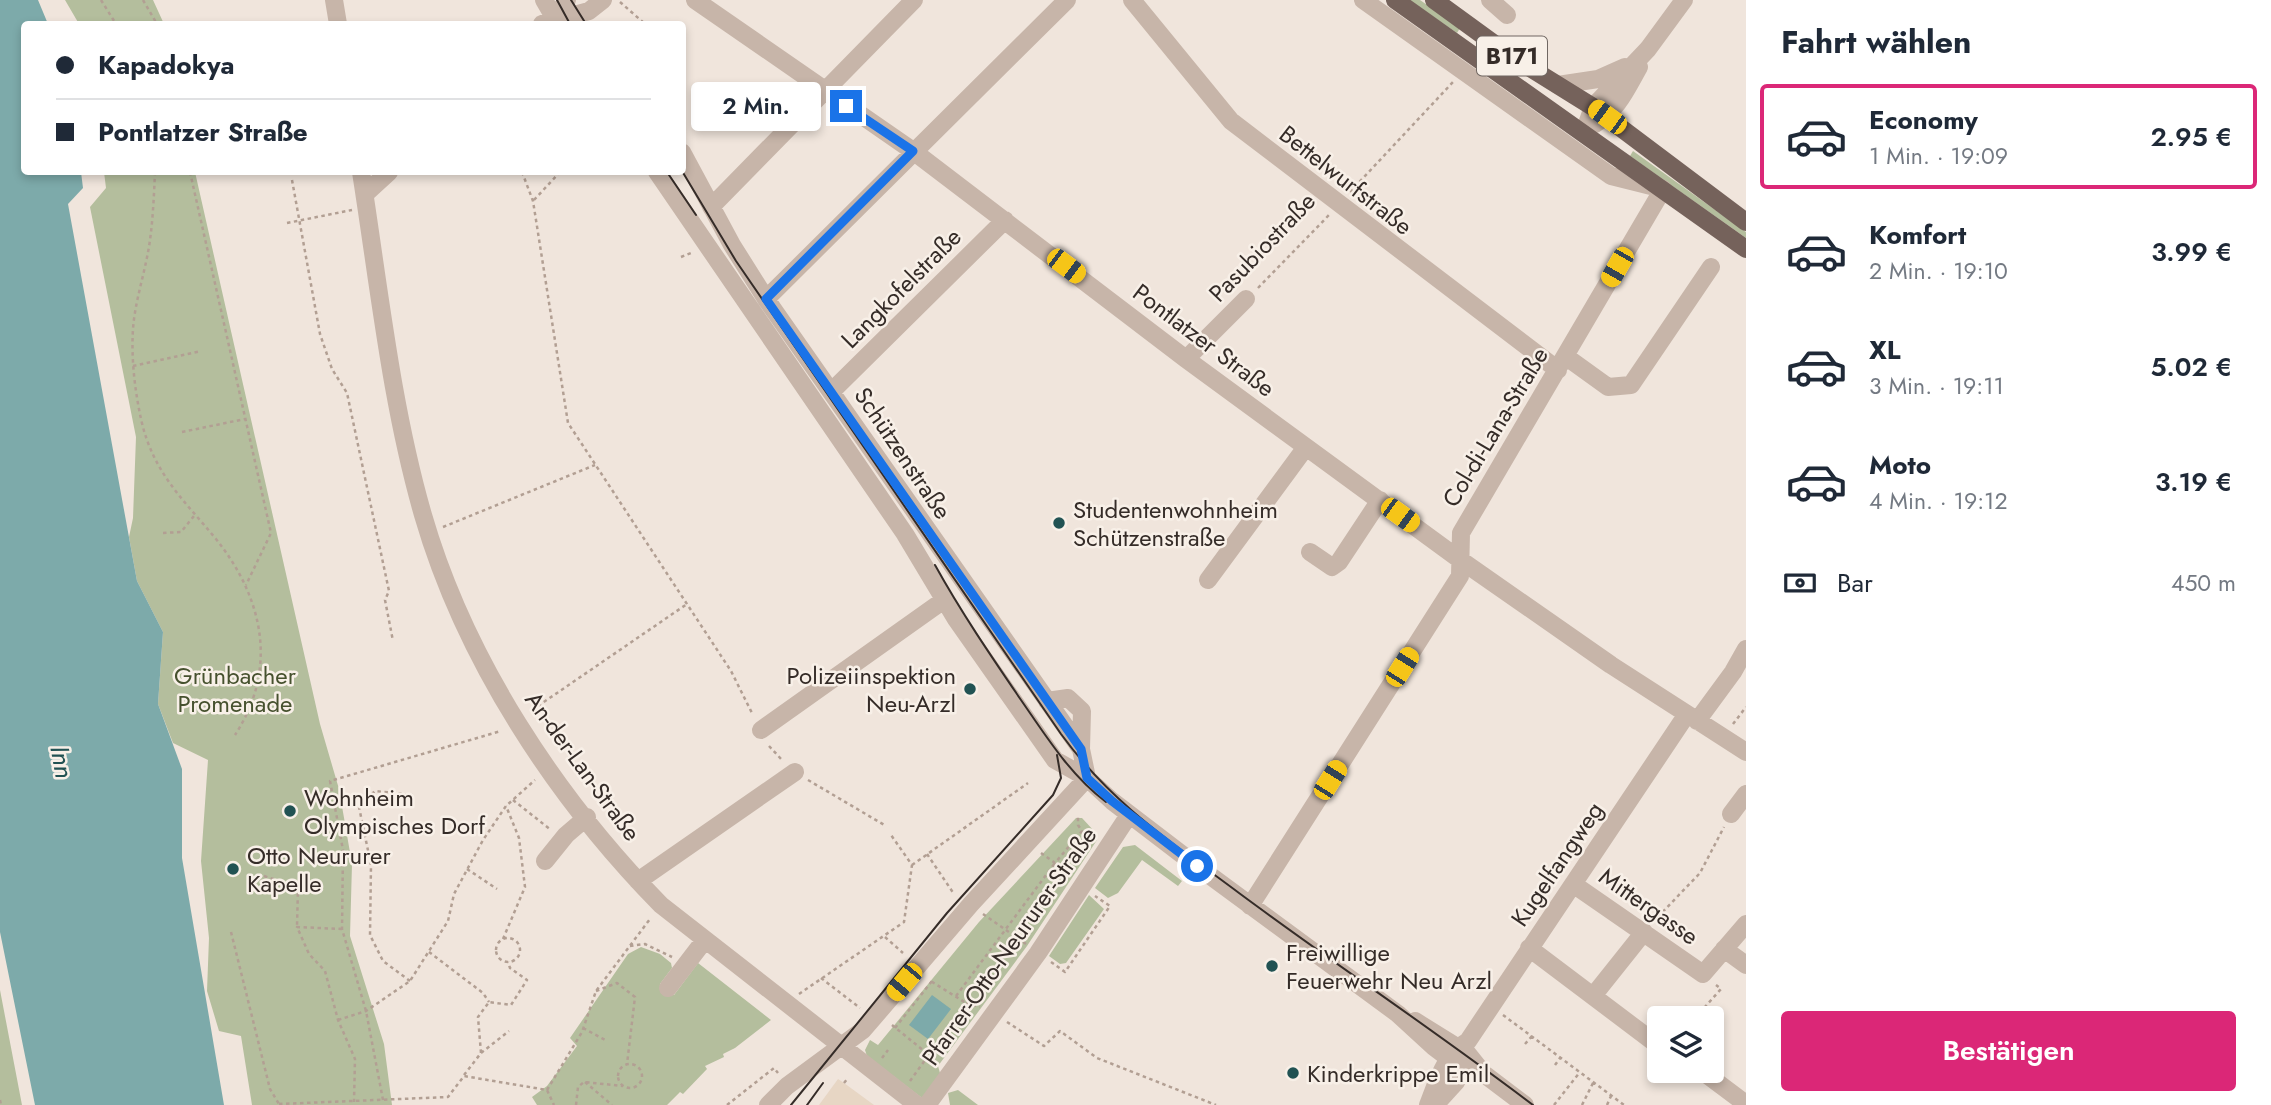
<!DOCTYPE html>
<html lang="de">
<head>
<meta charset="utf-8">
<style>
  body { margin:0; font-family:Jost,sans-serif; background:#f6f6f7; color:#1f2937; height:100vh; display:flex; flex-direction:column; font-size:26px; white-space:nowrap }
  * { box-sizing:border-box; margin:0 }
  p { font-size:23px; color:#747a83 }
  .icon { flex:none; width:38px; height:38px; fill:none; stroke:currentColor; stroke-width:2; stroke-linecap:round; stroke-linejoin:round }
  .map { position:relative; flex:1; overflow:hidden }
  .side { display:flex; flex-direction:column; background:#fff; width:525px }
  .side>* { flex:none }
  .top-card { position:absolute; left:21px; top:21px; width:665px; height:154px; border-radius:7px; box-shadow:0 4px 10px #0003; display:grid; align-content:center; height:154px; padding:0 35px; background:#fff }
  .controls { position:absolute; left:1647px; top:1006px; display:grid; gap:14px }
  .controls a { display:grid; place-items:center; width:77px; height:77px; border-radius:7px; background:#fff; box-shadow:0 4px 10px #0003; font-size:35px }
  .end { position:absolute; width:32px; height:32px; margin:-16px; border:9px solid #1a73e8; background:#fff; box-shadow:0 0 0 4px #fff }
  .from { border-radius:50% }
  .bubble { position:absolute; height:49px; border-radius:7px; background:#fff; box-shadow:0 4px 10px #0003; font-size:23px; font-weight:600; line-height:49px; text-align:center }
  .car { position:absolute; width:21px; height:42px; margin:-21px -10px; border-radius:9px; box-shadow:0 0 5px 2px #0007; background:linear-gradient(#f5c518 24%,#345 0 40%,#f5c518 0 76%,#345 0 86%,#f5c518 0) }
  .top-card b { display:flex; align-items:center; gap:24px; height:66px; font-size:26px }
  .top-card b+b { border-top:2px solid #e0e1e3 }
  .top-card i { width:18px; height:18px; background:#1f2937 }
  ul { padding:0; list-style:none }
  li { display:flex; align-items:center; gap:21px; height:105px; margin:0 14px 10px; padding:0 21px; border:4px solid transparent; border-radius:7px }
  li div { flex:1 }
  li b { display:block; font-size:26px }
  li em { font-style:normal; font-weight:600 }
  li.selected { border-color:#db2777 }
  li>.icon { width:63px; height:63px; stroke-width:1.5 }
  h2 { padding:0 35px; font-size:32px; line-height:84px }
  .pay { display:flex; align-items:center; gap:18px; height:77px; padding:0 35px; font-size:26px }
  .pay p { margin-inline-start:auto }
  .cta { display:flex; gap:14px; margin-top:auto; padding:14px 35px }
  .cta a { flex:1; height:80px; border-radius:7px; background:#db2777; color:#fff; font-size:28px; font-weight:600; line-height:80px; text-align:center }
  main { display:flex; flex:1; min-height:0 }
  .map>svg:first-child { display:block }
  .green { fill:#b4be9d }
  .plaza { fill:#e7d6c4 }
  .water { fill:#7daaaa }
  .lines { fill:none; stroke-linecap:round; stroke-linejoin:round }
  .path { stroke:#b29f93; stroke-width:2.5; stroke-dasharray:3.5 3.5; stroke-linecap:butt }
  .minor { stroke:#c7b5a9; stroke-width:18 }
  .major { stroke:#75625b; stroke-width:18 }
  .tram { stroke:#352c28; stroke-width:2 }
  .route { stroke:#1a73e8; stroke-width:9 }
  .poi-dot { fill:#215253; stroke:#f8f0e8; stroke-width:2.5 }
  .labels { text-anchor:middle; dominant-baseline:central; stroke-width:5; stroke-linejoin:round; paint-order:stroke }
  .shield { fill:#f8f0e8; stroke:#706762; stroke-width:2 }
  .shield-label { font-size:23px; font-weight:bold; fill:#352c28 }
  .street-label { font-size:24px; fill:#352c28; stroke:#f8f0e8 }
  .poi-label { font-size:24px; fill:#352c28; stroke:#f8f0e8; text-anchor:start }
  .park-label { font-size:24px; fill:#46512e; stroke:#f8f0e8 }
  .water-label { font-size:26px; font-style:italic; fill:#215253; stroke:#f8f0e8 }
</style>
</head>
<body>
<main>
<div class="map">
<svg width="1746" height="1105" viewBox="0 0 1746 1105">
  <rect width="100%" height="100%" fill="#f0e5dc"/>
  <!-- green -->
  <path class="green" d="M65,0H153L164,24H79Z
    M1409,0H1420L1460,28L1457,33Z
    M1633,151L1746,232V238L1630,156Z
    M104,172H195L320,724L339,789L352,864L350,936L384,1044L392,1105H252L241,1036L219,1031L207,991L209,938L201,861L208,760L173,743L158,704L163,632L137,581L129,537L133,518L136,437L90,207L106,188Z
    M1076,818H1082L1095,832L1097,840L1027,946L938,1066L940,1073H945L922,1098L867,1056L865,1050L870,1040L878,1045L979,922Z
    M1135,845L1182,881L1178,886L1142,860L1118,893L1108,898L1095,888L1123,847Z
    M1089,895L1104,909L1066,963L1060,964L1049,956Z
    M641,947L660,954L671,963L672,968L660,984L674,995L698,963L771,1020L735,1048L723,1054L724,1057L705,1066L707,1069L683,1094L680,1092L667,1105H537L532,1097L547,1086L577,1046L570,1038L628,954Z
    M0,990L22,1105H0Z
    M958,1090L978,1105H950L948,1093Z"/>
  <!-- plaza -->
  <path class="plaza" d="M838,1079L844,1083L874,1105H819Z"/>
  <!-- water -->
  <path class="water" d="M0,0H38L48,24H24V172H81L83,188L68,204L137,581L163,632L158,704L182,769V858L224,1105H35L0,932Z
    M932,995L951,1009L928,1039L909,1025Z"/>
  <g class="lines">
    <!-- path -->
    <path class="path" d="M101,0L116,24
      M143,0L157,24
      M620,2L645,24
      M155,172C154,194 153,218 150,240C146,270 135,300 133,329C131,359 135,391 141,419C153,473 183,499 216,539C264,599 278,669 235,735
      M190,172L271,533L246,585
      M522,172L533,201L568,423L731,671L753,715
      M292,180L320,334L332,369L347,393L389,591L385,600L393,641
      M1350,192L1453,82
      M534,200L560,172
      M287,223L352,210
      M681,257L691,253
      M1258,288L1329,215
      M133,366L201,351
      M182,432L245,419
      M443,527L595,465
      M163,533L181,532L194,516
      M538,706L687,604
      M1733,724L1746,707
      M769,746L783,761
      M808,780L886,826
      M513,800L551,830
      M1041,853L1055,863L1082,831L1078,825V815
      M927,854L954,894
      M912,865L1028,783
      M467,869L497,889
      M264,876L298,887L297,927
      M983,914L1026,944
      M1653,922L1700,873L1724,827
      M342,929L297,927L309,954L325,971L338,1020L355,1059L354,1102
      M231,932L270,1089L279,1104
      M885,937L903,953
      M496 950a12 12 0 1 1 24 0a12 12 0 1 1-24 0Z
      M503,939L525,887L519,838L506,806
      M630,946L645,944L672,957
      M429,952L483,993L489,1002
      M1051,962L1065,972L1110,906L1095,896
      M821,978L860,1008
      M410,981L383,961L370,935L371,865L359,807L375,791L413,795
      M596,991L617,983L635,997L627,1064
      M799,994L904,922L912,865L891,835
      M956,996L1055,863L1069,877
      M966,1003L980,1007
      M1503,1015L1624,1105
      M1695,1018L1721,989L1716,985
      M338,1020L366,1011L410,981L448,921L454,894L483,840L506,806L535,780
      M1007,1022L1044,1046L1060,1031L1097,1058L1216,1105
      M892,1025L929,1055
      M583,1028L607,1041
      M895,1028L932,981
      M1525,1044L1532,1036
      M481,1053L509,1031
      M882,1058L888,1050
      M618 1076a12 12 0 1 1 24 0a12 12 0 1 1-24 0Z
      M1555,1065L1560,1058
      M464,1075L481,1053L478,1017L489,1002L511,1005L527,980L510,968L508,962
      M910,1081L966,1003L929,980
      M585,1082L612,1105
      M844,1083L848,1078
      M547,1090L582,1032L596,991L650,919
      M0,1100L1,1105
      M383,1100L366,1011L342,929L343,850L330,781L501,731
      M279,1104L448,1097L464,1076L547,1090L554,1105
      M576,1105L578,1087L584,1082L623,1086
      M727,1105L774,1068L778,1073
      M1554,1105L1580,1072
      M1582,1105L1593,1083
      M1607,1105L1611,1096"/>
    <!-- minor -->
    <path class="minor" d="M334,0L338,24
      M544,0L558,24
      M695,0L913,151L1186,359L1459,559L1611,665L1746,752
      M1132,0L1231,121L1558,370
      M1490,0L1507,15
      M555,19L567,0
      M542,24L589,11L603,0
      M1558,85L1598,79L1625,67
      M1595,124C1617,111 1627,88 1639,67
      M1584,132L1593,107L1648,49L1684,0
      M682,152L732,245L766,299L1081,749L1087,778
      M361,172C379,286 391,404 423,515C465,660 556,798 661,905L917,1105
      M657,172L905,534L956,619L1055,760L1087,778L1112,801L1197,866L1398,1014L1434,1047L1463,1069L1484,1074
      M365,194L389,172
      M711,207L914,0
      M766,299L1067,0
      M1565,356L1608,387L1631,385L1711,267
      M1186,359L1246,299
      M831,392L1005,220
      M1310,552L1332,567L1339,562L1380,500
      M1208,580L1306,447
      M1047,701L1068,698L1082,711L1081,749
      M1697,721L1733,672L1746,649
      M761,730L944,600
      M1731,814L1746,794
      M545,861L566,835L587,817
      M638,881L795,772
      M1573,884L1703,974L1746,924
      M1250,906L1460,576L1461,533L1663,189L1611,176L1363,0
      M1529,948L1659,1046
      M1724,949L1746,965
      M668,988L704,941
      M1593,996L1644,932
      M1415,1021L1468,1054L1484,1074L1525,1105
      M1702,1071L1746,1104
      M768,1105L787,1086L863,1030L971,904L1087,778
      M927,1105L1038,953L1129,815
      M1428,1105C1437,1082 1445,1054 1468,1041L1687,714
      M1435,1105L1456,1082L1467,1058"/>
    <!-- major -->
    <path class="major" d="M1395,0L1746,249
      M1434,0L1511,56L1593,107L1746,222"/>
    <!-- tram -->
    <path class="tram" d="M557,0L570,24
      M571,0L586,24
      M682,171L736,261L1061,734C1111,803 1172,843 1239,893C1336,965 1437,1032 1533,1105
      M667,172L696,215
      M935,565C961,612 991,656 1021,700C1046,736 1070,775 1106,802
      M791,1105L947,913L1053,795L1061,778L1057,755
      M807,1105L823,1083"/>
  </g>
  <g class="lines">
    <!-- route -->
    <path class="route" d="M846,106L913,151L766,299L1081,749L1087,778L1112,801L1197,866"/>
  </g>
  <!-- markers -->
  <g class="poi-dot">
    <circle cx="1059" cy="523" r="7"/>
    <circle cx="970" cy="689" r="7"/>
    <circle cx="290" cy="811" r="7"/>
    <circle cx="233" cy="869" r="7"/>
    <circle cx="1272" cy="966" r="7"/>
    <circle cx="1293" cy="1073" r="7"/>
  </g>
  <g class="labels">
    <!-- shield labels -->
    <rect class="shield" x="1477" y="36.5" width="70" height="39" rx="5"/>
    <g class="shield-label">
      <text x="1512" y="56">B171</text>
    </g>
    <!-- street labels -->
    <g class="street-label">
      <text transform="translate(1346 180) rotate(38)">Bettelwurfstraße</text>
      <text transform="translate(1262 247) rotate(-46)">Pasubiostraße</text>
      <text transform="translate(901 288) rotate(-45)">Langkofelstraße</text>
      <text transform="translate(1204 340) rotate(37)">Pontlatzer Straße</text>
      <text transform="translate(1495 427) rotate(-59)">Col-di-Lana-Straße</text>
      <text transform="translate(903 453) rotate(56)">Schützenstraße</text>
      <text transform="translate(583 766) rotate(54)">An-der-Lan-Straße</text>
      <text transform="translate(1557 864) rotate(-56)">Kugelfangweg</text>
      <text transform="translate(1649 906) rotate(35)">Mittergasse</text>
      <text transform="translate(1009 946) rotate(-55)">Pfarrer-Otto-Neururer-Straße</text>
    </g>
    <!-- poi labels -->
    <g class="poi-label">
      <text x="1073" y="509">Studentenwohnheim<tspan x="1073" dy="28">Schützenstraße</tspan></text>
      <text x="956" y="675" text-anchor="end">Polizeiinspektion<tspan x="956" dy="28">Neu-Arzl</tspan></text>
      <text x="304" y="797">Wohnheim<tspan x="304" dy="28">Olympisches Dorf</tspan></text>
      <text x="247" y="855">Otto Neururer<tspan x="247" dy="28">Kapelle</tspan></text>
      <text x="1286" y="952">Freiwillige<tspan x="1286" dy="28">Feuerwehr Neu Arzl</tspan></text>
      <text x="1307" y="1073">Kinderkrippe Emil</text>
    </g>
    <!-- park labels -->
    <g class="park-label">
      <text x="235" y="675">Grünbacher<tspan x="235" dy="28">Promenade</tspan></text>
    </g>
    <!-- water labels -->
    <g class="water-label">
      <text transform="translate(62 762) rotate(80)">Inn</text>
    </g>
  </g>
</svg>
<div class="controls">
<a><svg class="icon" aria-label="layers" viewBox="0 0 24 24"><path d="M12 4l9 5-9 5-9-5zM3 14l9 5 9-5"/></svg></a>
</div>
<i class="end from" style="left:1197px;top:866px"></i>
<i class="end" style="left:846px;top:106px"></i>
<div class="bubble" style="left:691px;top:82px;width:130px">2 Min.</div>
<i class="car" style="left:1607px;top:117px;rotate:306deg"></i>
<i class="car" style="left:1066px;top:266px;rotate:127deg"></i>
<i class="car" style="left:1617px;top:267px;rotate:210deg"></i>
<i class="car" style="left:1400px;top:515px;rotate:126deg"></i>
<i class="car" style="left:1402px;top:667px;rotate:32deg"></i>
<i class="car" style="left:1330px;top:780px;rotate:32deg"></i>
<i class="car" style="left:904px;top:982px;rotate:220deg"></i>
<div class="top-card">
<b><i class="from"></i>Kapadokya</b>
<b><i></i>Pontlatzer Straße</b>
</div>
</div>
<section class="side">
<h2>Fahrt wählen</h2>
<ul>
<li class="selected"><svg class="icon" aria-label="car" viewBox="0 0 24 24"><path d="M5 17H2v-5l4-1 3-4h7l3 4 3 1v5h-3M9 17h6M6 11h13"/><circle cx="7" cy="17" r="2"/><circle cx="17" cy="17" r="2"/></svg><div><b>Economy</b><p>1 Min. · 19:09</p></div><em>2.95 €</em></li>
<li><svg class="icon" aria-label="car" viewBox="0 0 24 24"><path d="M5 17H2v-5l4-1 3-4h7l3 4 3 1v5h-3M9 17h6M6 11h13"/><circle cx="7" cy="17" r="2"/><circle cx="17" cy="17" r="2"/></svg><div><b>Komfort</b><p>2 Min. · 19:10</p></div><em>3.99 €</em></li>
<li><svg class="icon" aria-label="car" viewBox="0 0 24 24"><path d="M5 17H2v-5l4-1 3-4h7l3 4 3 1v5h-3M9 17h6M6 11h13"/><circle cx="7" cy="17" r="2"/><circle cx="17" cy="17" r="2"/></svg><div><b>XL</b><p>3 Min. · 19:11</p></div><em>5.02 €</em></li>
<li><svg class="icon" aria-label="car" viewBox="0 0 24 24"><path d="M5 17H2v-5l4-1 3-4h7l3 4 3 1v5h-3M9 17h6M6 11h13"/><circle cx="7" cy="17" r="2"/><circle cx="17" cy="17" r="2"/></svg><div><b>Moto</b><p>4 Min. · 19:12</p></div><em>3.19 €</em></li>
</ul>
<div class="pay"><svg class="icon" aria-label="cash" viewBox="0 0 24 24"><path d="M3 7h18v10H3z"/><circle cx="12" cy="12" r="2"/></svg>Bar<p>450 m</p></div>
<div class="cta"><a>Bestätigen</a></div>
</section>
</main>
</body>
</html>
